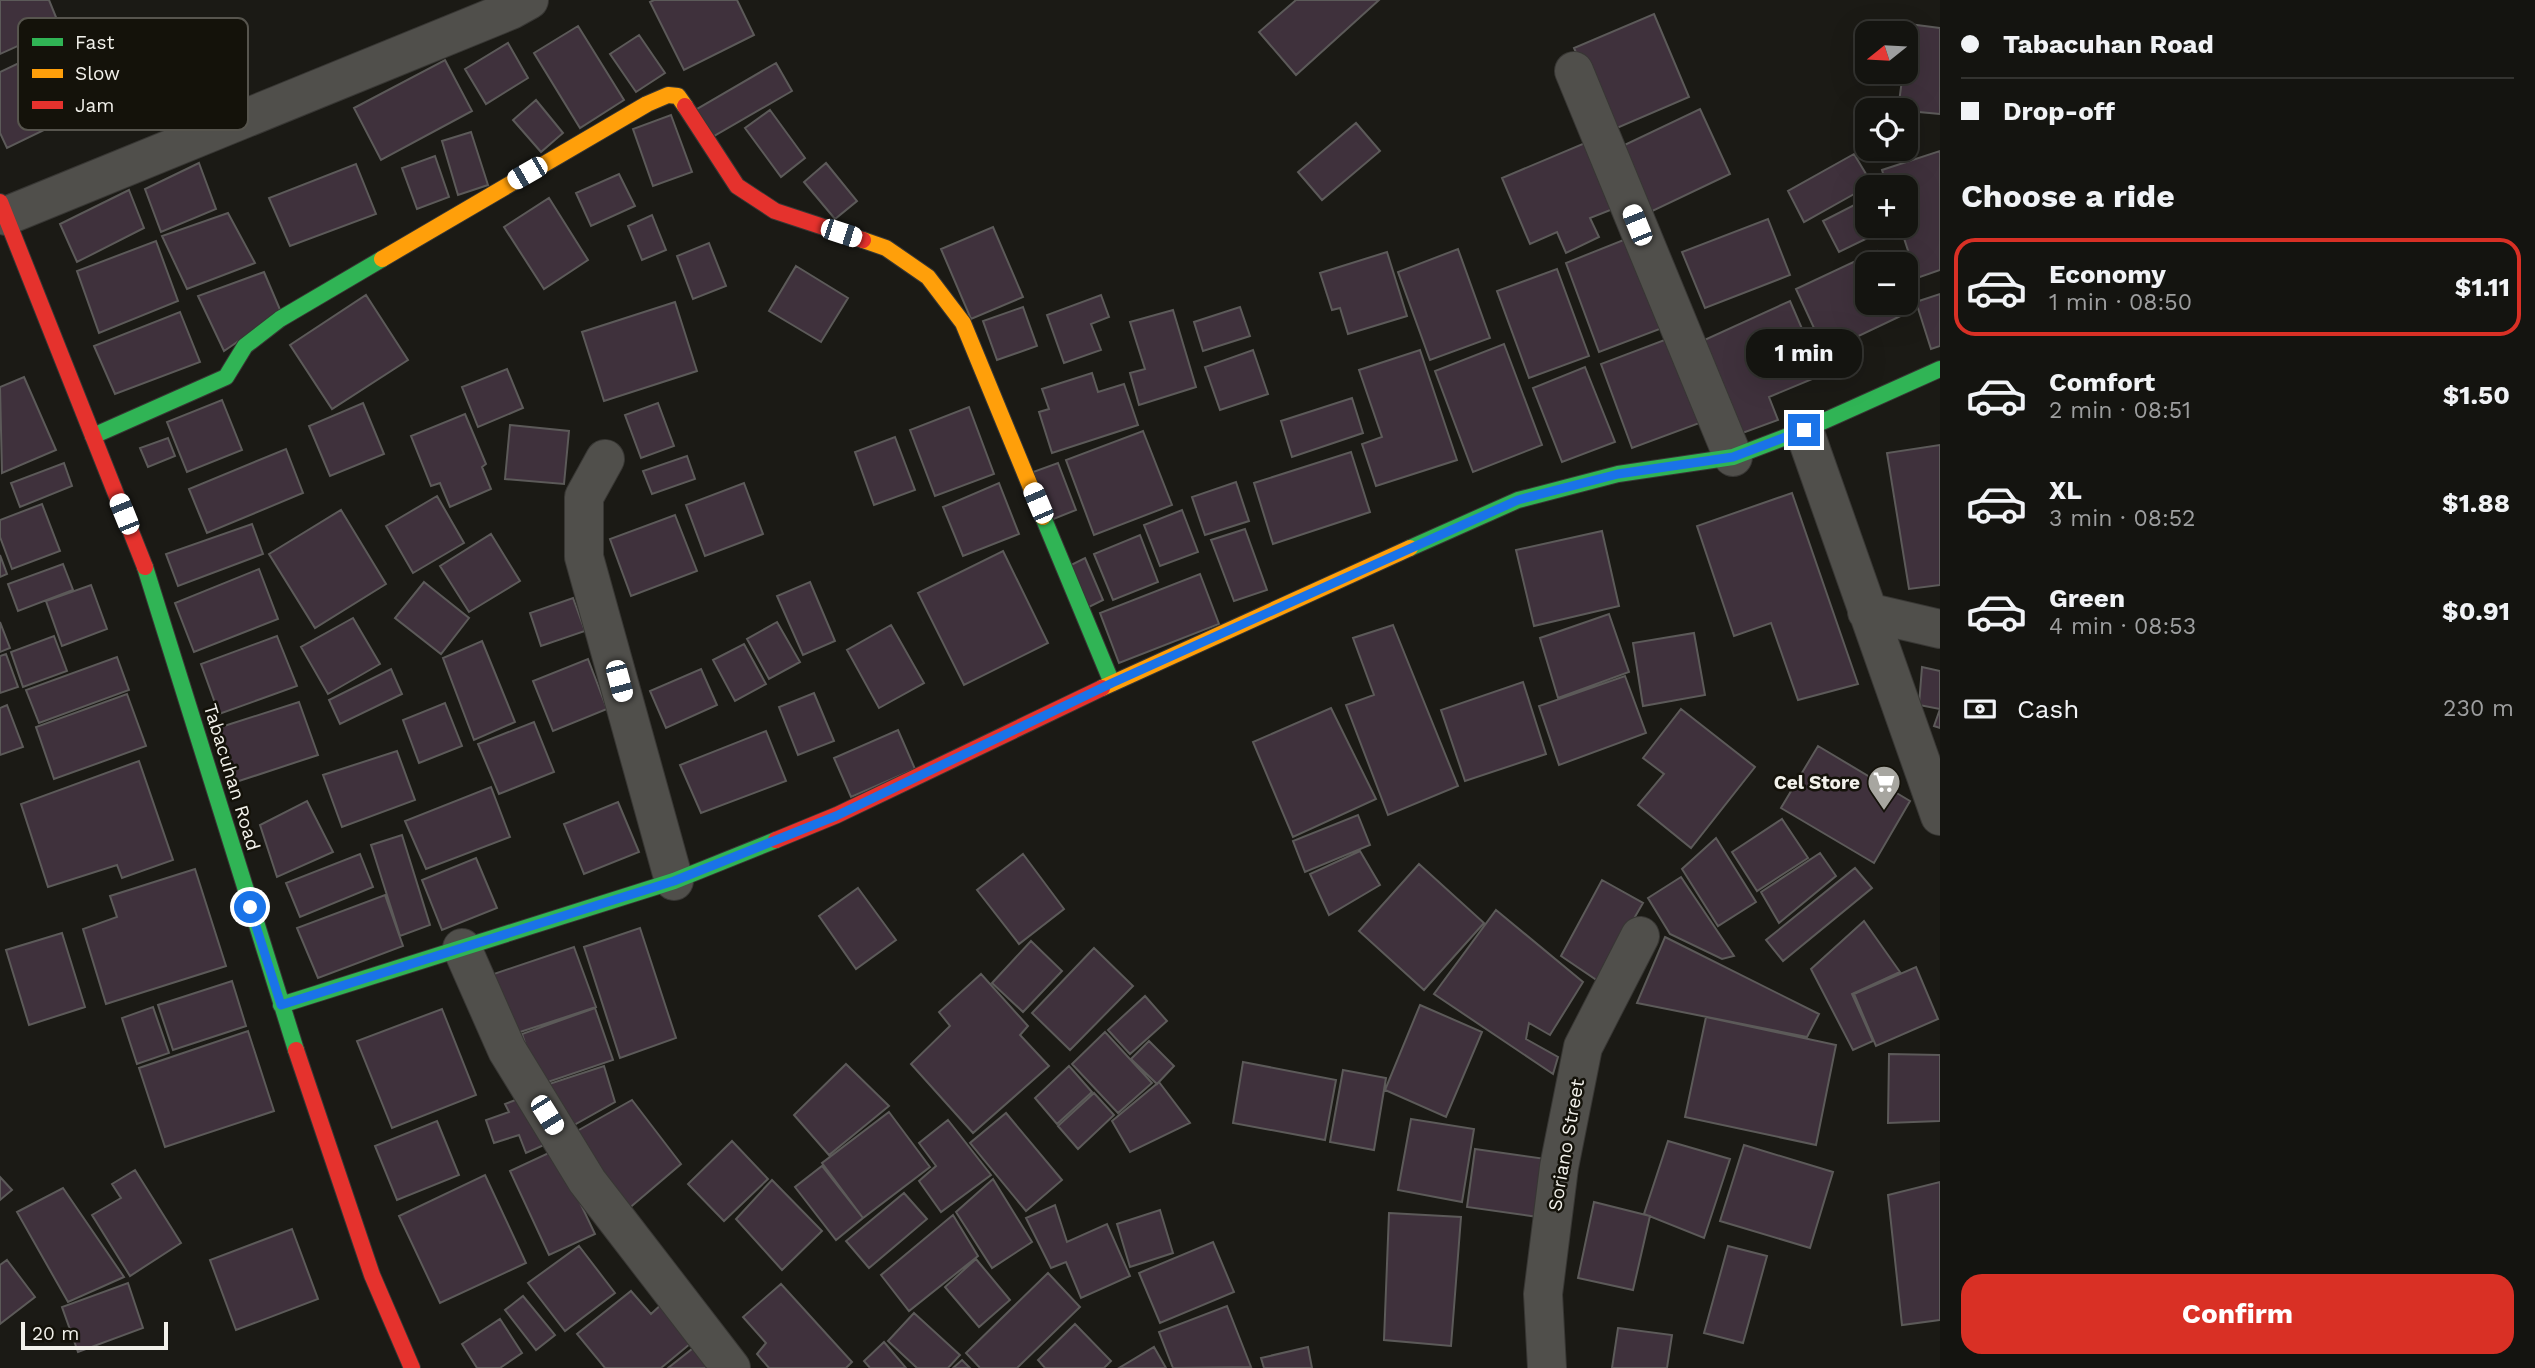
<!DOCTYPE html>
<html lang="en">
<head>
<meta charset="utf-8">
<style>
  body { margin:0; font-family:"Work Sans",sans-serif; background:#1d1d19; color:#f1f3f6; height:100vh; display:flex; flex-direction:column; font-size:26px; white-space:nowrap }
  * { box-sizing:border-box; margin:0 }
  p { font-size:23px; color:#9d9e9f }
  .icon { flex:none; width:38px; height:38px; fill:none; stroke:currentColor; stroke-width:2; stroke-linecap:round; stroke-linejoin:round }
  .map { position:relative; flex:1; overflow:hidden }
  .details { display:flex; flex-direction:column; background:#141410; width:595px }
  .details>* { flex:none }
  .hud { display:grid; align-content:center; height:154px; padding:0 21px; background:#141410 }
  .needle { width:46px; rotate:252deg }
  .tools { position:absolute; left:1855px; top:21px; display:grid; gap:14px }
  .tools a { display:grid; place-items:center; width:63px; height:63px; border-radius:14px; background:#141410; box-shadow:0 7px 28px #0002,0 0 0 2px #333330; font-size:35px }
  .scale { position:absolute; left:21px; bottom:18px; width:147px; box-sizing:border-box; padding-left:7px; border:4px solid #f2f1eb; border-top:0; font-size:19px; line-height:24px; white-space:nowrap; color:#f2f1eb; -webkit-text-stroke:5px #14120a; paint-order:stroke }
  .end { position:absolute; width:32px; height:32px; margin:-16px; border:9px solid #1a73e8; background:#fff; box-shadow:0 0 0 4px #fff }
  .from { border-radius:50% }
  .bubble { position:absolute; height:49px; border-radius:21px; background:#141410; box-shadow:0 7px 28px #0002,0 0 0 2px #333330; font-size:23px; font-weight:700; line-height:49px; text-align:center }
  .car { position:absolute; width:21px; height:42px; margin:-21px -10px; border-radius:9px; box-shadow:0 0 5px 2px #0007; background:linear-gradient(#fff 24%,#345 0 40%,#fff 0 76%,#345 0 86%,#fff 0) }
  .hud b { display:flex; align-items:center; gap:24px; height:66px; font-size:26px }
  .hud b+b { border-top:2px solid #333330 }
  .hud i { width:18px; height:18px; background:#f1f3f6 }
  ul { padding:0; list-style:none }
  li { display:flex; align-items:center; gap:21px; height:98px; margin:0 14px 10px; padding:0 7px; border:4px solid transparent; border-radius:21px }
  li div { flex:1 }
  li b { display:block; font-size:26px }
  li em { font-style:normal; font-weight:700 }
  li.active { border-color:#d93025 }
  li>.icon { width:63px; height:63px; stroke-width:1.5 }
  h2 { padding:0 21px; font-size:32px; line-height:84px }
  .pay { display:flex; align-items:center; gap:18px; height:77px; padding:0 21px; font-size:26px }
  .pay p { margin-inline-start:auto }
  .primary-button { display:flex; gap:14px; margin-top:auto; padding:14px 21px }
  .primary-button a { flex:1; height:80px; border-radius:21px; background:#d93025; color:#fff; font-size:28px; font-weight:700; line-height:80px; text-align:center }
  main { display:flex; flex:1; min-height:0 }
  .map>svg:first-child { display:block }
  .building { fill:#3f313c; stroke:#5c5a59; stroke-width:2 }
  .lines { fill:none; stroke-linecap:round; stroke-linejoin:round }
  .street-casing { stroke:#383734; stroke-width:40 }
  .fast-casing { stroke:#383734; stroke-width:18 }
  .slow-casing { stroke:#383734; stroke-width:18 }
  .jam-casing { stroke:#383734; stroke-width:18 }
  .street { stroke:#504f4b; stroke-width:38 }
  .fast { stroke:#30b455; stroke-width:16 }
  .slow { stroke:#ff9f0a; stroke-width:16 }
  .jam { stroke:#e5322d; stroke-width:16 }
  .route { stroke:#1a73e8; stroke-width:9 }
  .labels { text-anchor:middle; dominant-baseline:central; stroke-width:5; stroke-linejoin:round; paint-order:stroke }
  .street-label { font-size:19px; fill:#f2f1eb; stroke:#14120a }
  .poi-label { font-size:19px; font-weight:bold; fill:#f2f1eb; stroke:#14120a; text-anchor:end }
  .key { fill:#14120a; stroke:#57554e; stroke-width:2 }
  .key-label { font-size:19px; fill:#f2f1eb }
</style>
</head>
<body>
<main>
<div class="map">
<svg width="1940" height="1368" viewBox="0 0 1940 1368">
  <rect width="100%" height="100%" fill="#1b1a15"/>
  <!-- building -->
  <path class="building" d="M0,0H49L60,27L0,54Z
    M654,0H737L754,35L684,70L650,2Z
    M1296,0H1379L1296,75L1259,32Z
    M1654,14L1689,97L1610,131L1574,48Z
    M1909,24L1940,28V114L1898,110L1903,72H1906Z
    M578,26L624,100L580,128L534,53Z
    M639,35L665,73L636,92L610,54Z
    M508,43L528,78L486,104L465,69Z
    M46,50L77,114L7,148L0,133V72Z
    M445,60L472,111L381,160L354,108Z
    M776,63L792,91L707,140L692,112Z
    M536,100L563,133L541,152L513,120Z
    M1700,109L1730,174L1644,215L1614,150Z
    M770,110L805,158L781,177L745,128Z
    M671,115L692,172L653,186L633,129Z
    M1356,123L1380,151L1322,200L1298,172Z
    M471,132L488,185L458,195L442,141Z
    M1585,143L1613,209L1590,218L1599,237L1566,253L1557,232L1530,244L1502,178Z
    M1940,151V270L1917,278L1900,226H1906V187H1887L1882,170Z
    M1854,154L1872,184L1804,222L1788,191Z
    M435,156L449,197L417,209L402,168Z
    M199,163L216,209L161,232L145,189Z
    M826,163L857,201L835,219L804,182Z
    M356,164L376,214L290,246L269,198Z
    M619,174L635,206L591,226L576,193Z
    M129,190L144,228L77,262L60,224Z
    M549,198L588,260L544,289L504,227Z
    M1860,202L1867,217V226H1872L1876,234L1839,252L1823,221Z
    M228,213L255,263L187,289L162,236Z
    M652,215L666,250L642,260L628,226Z
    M1768,219L1790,275L1705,308L1682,252Z
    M993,227L1023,297L971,319L941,249Z
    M1631,237L1665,327L1599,352L1566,263Z
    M156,241L178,301L99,333L77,271Z
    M709,243L726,286L693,299L677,256Z
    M1458,249L1490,338L1430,360L1398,272Z
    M1877,251L1884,264H1867V303H1902L1907,313L1825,352L1796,289Z
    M1387,252L1407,316L1348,334L1340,308L1332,310L1320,273Z
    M796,266L848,298L821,342L769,311Z
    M1557,269L1589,356L1529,378L1497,291Z
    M264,272L281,312L224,351L198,296Z
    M1940,294V346L1931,349L1916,302Z
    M366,295L408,360L332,409L290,345Z
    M1101,295L1109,317L1091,324L1101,350L1064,363L1047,315Z
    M1790,301L1822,375L1769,397L1778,420L1737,435L1700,342Z
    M675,302L697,371L604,401L582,332Z
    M1023,307L1037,346L997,360L983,321Z
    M1240,307L1250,336L1203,351L1194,322Z
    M1173,310L1196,387L1139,405L1130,373L1145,369L1130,322Z
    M180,312L200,362L115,394L94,346Z
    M1675,336L1705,421L1632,448L1601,364Z
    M1504,344L1542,445L1473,472L1435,371Z
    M1253,350L1268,394L1220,410L1205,367Z
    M1420,350L1457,460L1376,486L1362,444L1382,437L1359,370Z
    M1585,367L1615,442L1562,462L1533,388Z
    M507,369L523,408L478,427L462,387Z
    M1092,373L1098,392L1124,384L1138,425L1052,453L1039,412L1049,409L1042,389Z
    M24,377L56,450L2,473L0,387Z
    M1352,398L1363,433L1292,457L1281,421Z
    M222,400L242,450L187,472L167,422Z
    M363,403L384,454L330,476L309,426Z
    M658,403L674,446L641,458L625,415Z
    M969,407L994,474L935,496L910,430Z
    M465,414L486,464L482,467L491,489L450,507L440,483L431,486L411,436Z
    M510,425L569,431L564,484L505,479Z
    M1143,431L1172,505L1094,535L1066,460Z
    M895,437L915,490L874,505L855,452Z
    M168,438L175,456L148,467L140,448Z
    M1940,445V585L1909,589L1887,453Z
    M286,449L303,493L207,533L189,489Z
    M1351,452L1370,512L1273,544L1254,483Z
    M687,456L695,479L652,494L643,471Z
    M64,463L72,486L20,507L11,483Z
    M1058,463L1076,510L1051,520L1033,472Z
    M1236,482L1249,521L1205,535L1192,497Z
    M744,483L763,534L705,556L686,505Z
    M999,483L1019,534L963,556L943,507Z
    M1792,493L1858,684L1798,700L1771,623L1734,636L1697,526Z
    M437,496L464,543L413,573L386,526Z
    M42,504L60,551L12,569L0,537V520Z
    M341,510L386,584L315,628L269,554Z
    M1182,510L1198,552L1160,566L1144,525Z
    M675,515L697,571L631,596L610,539Z
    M252,524L263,554L178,586L166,554Z
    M1245,529L1267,590L1234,601L1211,540Z
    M1602,531L1619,606L1534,626L1516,550Z
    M491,534L520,581L469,612L440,566Z
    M1140,535L1158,582L1113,600L1094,554Z
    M1003,551L1048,643L964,685L918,593Z
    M0,555L7,574L0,577Z
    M1085,558L1103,600L1085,609L1067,567Z
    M63,564L73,590L18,611L8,584Z
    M259,569L278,619L194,652L175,603Z
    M1200,574L1219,624L1119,663L1100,613Z
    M424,582L469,618L441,654L395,618Z
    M810,582L835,641L803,655L777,596Z
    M91,585L107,629L62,646L46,601Z
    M573,598L585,631L541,646L530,613Z
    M1609,614L1629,672L1558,698L1540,638Z
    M353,618L380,664L328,694L301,647Z
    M0,622L10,648L0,652Z
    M777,622L800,662L769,679L747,639Z
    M891,625L924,683L879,708L847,650Z
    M1393,625L1458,786L1388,815L1346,705L1374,695L1353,638Z
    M1694,633L1705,695L1643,706L1633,643Z
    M54,636L67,671L23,687L11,652Z
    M277,636L297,686L219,714L201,664Z
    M482,641L515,722L474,740L443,658Z
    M744,644L766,684L735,701L713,660Z
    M6,654L18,687L0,693V656Z
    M117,657L129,690L39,723L26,690Z
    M588,659L607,709L553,731L533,681Z
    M1922,667L1940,671V728L1934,726L1940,709L1919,705Z
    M391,669L402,694L340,724L329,700Z
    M701,669L717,705L666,728L650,691Z
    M1625,676L1646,733L1559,765L1539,706Z
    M1523,682L1546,754L1465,781L1441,710Z
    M814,693L834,741L798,755L779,707Z
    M127,694L146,746L54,779L36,727Z
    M299,702L318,755L236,782L218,728Z
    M445,703L462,746L419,763L403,720Z
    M7,705L23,747L0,755V708Z
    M1331,708L1376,799L1293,837L1253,742Z
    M1681,709L1755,767L1691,848L1638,805L1664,774L1643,758Z
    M534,722L554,772L499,794L478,744Z
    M898,730L915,769L851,797L834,758Z
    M766,731L786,781L701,813L680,765Z
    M1818,746L1910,801L1874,863L1781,808Z
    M397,751L415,800L342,827L323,775Z
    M139,761L173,860L122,878L117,865L48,887L21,804Z
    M491,787L510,837L426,869L405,821Z
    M307,801L333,852L277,877L260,825Z
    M618,802L639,852L584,874L564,824Z
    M1358,815L1370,845L1305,872L1293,841Z
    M1782,819L1808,858L1757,891L1732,852Z
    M402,835L430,925L400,936L371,845Z
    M1716,838L1756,902L1718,926L1682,869Z
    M1360,851L1380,885L1329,915L1310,874Z
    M1820,853L1836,876L1779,923L1761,892Z
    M360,854L373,887L300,917L286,883Z
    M1023,854L1064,909L1019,944L977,890Z
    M476,858L497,908L442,930L422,880Z
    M1419,864L1484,923L1424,990L1359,931Z
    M1855,868L1872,888L1783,961L1766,940Z
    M195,869L226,966L106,1004L83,929L117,917L110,896Z
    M1681,877L1734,956L1722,959L1670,934L1648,898Z
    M1602,880L1643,903L1598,981L1561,956Z
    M858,888L896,940L856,969L819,916Z
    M385,895L403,946L318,978L297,928Z
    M1496,910L1583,982L1550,1035L1529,1023L1526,1039L1558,1057L1553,1074L1434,994Z
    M1864,921L1900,972L1852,994L1873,1041L1853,1050L1811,969Z
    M640,928L676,1038L620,1058L584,947Z
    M62,933L85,1007L29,1025L6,950Z
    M1665,937L1819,1014L1807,1037L1637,1003Z
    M1031,941L1062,971L1023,1012L992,983Z
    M574,947L596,1007L511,1035L482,978Z
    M1094,948L1133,986L1070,1050L1032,1013Z
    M1916,967L1938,1019L1876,1046L1854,994Z
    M981,974L1028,1026L1020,1035L1049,1066L973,1133L911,1064L950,1026L939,1012Z
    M232,981L246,1026L173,1050L158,1005Z
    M1145,996L1167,1021L1130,1054L1108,1030Z
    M1420,1005L1482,1032L1446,1117L1385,1090Z
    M153,1007L169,1053L137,1064L122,1018Z
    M595,1008L613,1060L539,1085L522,1034Z
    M442,1009L476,1095L392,1128L357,1041Z
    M1706,1017L1836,1045L1816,1145L1685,1117Z
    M248,1031L274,1111L165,1147L139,1068Z
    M1105,1032L1152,1083L1118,1113L1072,1064Z
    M1149,1041L1174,1066L1157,1084L1131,1059Z
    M1889,1054L1940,1055V1121L1888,1123Z
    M1243,1062L1336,1080L1325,1140L1233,1123Z
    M846,1064L889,1106L829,1155L794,1115Z
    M604,1066L615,1102L565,1130L546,1085Z
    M1069,1066L1092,1092L1057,1124L1035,1098Z
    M1343,1070L1386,1078L1374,1150L1330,1142Z
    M1159,1082L1190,1123L1130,1152L1112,1121Z
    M1094,1093L1114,1115L1078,1149L1058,1126Z
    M523,1097L544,1145L526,1153L519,1135L494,1143L486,1120L509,1112L505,1104Z
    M632,1100L681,1164L620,1216L570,1135Z
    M889,1112L930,1167L863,1218L822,1163Z
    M1006,1113L1062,1180L1026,1211L970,1143Z
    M1411,1119L1474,1129L1462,1202L1398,1190Z
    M948,1120L991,1175L941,1212L919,1181L936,1166L919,1143Z
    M437,1121L459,1175L397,1200L375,1146Z
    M732,1141L768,1179L724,1221L688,1184Z
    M1668,1141L1730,1159L1704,1238L1644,1214Z
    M1744,1145L1833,1172L1810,1248L1720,1221Z
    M1475,1149L1546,1159L1538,1217L1467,1207Z
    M555,1150L595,1234L549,1255L510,1171Z
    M822,1166L863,1218L836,1240L795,1187Z
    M135,1170L181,1243L130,1276L92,1215L121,1198L112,1184Z
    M485,1175L526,1263L440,1303L399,1216Z
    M0,1177L12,1190L0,1200Z
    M993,1179L1032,1242L992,1268L956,1212Z
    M772,1180L822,1231L782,1270L736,1219Z
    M1940,1182V1320L1902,1325L1888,1195Z
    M63,1188L124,1277L68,1302L17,1212Z
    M904,1193L927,1219L869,1268L846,1241Z
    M1594,1202L1650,1216L1633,1290L1578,1278Z
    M1055,1205L1067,1242L1107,1224L1130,1276L1081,1298L1066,1262L1051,1268L1026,1218Z
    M1160,1210L1173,1253L1130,1267L1117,1224Z
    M1389,1213L1461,1217L1451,1346L1384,1340Z
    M953,1215L978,1256L909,1311L881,1275Z
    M292,1229L318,1299L236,1330L210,1260Z
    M1213,1242L1234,1292L1160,1323L1139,1273Z
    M579,1246L615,1293L565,1331L528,1283Z
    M1728,1246L1767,1256L1743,1343L1704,1333Z
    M976,1259L1010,1300L979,1327L945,1287Z
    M7,1260L35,1297L0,1324V1265Z
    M1048,1273L1080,1307L1017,1368H980L966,1353Z
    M128,1283L143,1328L78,1352L62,1307Z
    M781,1284L852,1362L846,1368H769L757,1354L766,1343L743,1317Z
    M631,1291L651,1314L664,1302L696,1339L661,1368H605L577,1334Z
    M523,1296L555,1335L536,1350L505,1310Z
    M1227,1306L1251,1367L1173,1368L1159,1332Z
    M914,1313L960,1355L948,1368H917L888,1341Z
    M500,1319L522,1353L500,1368H477L462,1344Z
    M1075,1324L1111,1361L1104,1368H1045L1038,1360Z
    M1618,1328L1672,1335L1667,1368H1612Z
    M884,1342L906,1368H870L864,1361Z
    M697,1345L714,1368H668Z
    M1154,1347L1166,1368H1119Z
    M1308,1347L1312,1368H1264L1261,1358Z
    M962,1360L970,1368H953Z"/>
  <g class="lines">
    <defs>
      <path id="street" d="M1574,71L1733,457
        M6,216L511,10L529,0
        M1804,430L1940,816
        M605,459L584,497V557L674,881
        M1867,612L1940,629
        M462,948L507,1050L587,1181L731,1368
        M1547,1368L1543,1294L1559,1167L1583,1047L1640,936"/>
      <path id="fast" d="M93,436L226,377L245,346L280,319L382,259
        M1043,517L1112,683
        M1410,548L1518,500L1618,474L1733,457L1804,430L1940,369
        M145,567L296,1050
        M281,1005L674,881L776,840"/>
      <path id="slow" d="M863,240L886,248L928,277L963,323L1043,517
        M382,259L647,104L668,95L678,96L685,106
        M1102,688L1410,548"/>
      <path id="jam" d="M685,106L737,186L775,211L863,240
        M0,202L145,567
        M776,840L837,815L1102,688
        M296,1050L372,1275L412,1368"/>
    </defs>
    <!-- street casing -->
    <use href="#street" class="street-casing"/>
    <!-- fast casing -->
    <use href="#fast" class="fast-casing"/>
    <!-- slow casing -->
    <use href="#slow" class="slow-casing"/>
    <!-- jam casing -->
    <use href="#jam" class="jam-casing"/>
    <!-- street -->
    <use href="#street" class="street"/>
    <!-- fast -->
    <use href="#fast" class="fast"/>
    <!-- slow -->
    <use href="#slow" class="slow"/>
    <!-- jam -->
    <use href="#jam" class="jam"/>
  </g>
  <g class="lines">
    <!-- route -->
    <path class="route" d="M250,907L281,1005L674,881L836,816L1112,683L1518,500L1618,474L1733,457L1804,430"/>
  </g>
  <!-- icons -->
  <defs>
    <symbol id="supermarket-pin" viewBox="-11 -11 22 30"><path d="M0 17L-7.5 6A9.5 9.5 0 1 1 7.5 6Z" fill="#a7a6a0" stroke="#14120a"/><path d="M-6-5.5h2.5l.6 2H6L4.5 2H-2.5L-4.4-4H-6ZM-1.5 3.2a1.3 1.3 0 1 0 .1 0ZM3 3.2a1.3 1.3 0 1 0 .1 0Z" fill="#fff"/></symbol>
  </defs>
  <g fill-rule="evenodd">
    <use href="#supermarket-pin" x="1865" y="763" width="38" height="52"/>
  </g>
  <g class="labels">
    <!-- street labels -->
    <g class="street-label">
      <text transform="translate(232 777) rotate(73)">Tabacuhan Road</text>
      <text transform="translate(1566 1145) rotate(-80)">Soriano Street</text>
    </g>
    <!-- poi labels -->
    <g class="poi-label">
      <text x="1860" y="782">Cel Store</text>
    </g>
  </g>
  <!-- legend -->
  <rect x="18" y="18" width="230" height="112" rx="10" class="key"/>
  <rect x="32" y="38" width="31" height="8" fill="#30b455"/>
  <rect x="32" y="69" width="31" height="9" fill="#ff9f0a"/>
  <rect x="32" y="101" width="31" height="8" fill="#e5322d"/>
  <g class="key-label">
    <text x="75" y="49">Fast</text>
    <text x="75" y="80">Slow</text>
    <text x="75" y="112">Jam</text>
  </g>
</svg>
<div class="tools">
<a><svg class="needle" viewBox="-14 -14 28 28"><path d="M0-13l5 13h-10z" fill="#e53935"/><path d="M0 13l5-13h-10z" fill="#9d9e9f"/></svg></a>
<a><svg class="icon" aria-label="locate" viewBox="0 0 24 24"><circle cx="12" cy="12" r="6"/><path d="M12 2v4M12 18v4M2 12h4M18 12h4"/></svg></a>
<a>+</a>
<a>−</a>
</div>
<div class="scale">20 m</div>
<i class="end from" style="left:250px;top:907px"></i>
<i class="end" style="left:1804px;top:430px"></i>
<div class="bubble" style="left:1746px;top:329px;width:116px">1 min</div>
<i class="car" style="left:527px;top:173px;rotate:240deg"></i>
<i class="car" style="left:1637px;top:225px;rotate:338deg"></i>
<i class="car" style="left:841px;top:233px;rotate:108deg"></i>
<i class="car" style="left:1038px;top:503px;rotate:337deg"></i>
<i class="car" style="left:124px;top:514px;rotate:338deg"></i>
<i class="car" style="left:619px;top:681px;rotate:165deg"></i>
<i class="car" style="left:547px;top:1115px;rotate:148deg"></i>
</div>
<section class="details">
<div class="hud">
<b><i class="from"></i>Tabacuhan Road</b>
<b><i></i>Drop-off</b>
</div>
<h2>Choose a ride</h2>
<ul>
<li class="active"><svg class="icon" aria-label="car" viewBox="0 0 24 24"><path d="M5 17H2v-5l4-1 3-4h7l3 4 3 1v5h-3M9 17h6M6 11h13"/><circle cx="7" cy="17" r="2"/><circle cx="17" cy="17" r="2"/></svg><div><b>Economy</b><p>1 min · 08:50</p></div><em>$1.11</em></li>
<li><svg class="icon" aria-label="car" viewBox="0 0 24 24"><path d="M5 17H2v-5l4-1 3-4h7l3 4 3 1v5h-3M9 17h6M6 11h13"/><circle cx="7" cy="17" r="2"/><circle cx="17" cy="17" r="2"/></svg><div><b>Comfort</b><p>2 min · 08:51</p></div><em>$1.50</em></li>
<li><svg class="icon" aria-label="car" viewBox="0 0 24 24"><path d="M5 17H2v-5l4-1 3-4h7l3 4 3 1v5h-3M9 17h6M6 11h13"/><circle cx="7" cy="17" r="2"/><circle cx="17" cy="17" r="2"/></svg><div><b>XL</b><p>3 min · 08:52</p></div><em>$1.88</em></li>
<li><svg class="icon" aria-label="car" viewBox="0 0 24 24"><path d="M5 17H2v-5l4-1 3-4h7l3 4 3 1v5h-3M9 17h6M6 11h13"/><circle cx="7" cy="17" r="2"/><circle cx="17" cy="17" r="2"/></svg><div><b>Green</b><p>4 min · 08:53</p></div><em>$0.91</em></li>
</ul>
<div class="pay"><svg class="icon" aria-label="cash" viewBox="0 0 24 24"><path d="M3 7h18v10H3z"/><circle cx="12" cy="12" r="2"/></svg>Cash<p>230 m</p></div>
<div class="primary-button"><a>Confirm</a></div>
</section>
</main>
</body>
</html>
